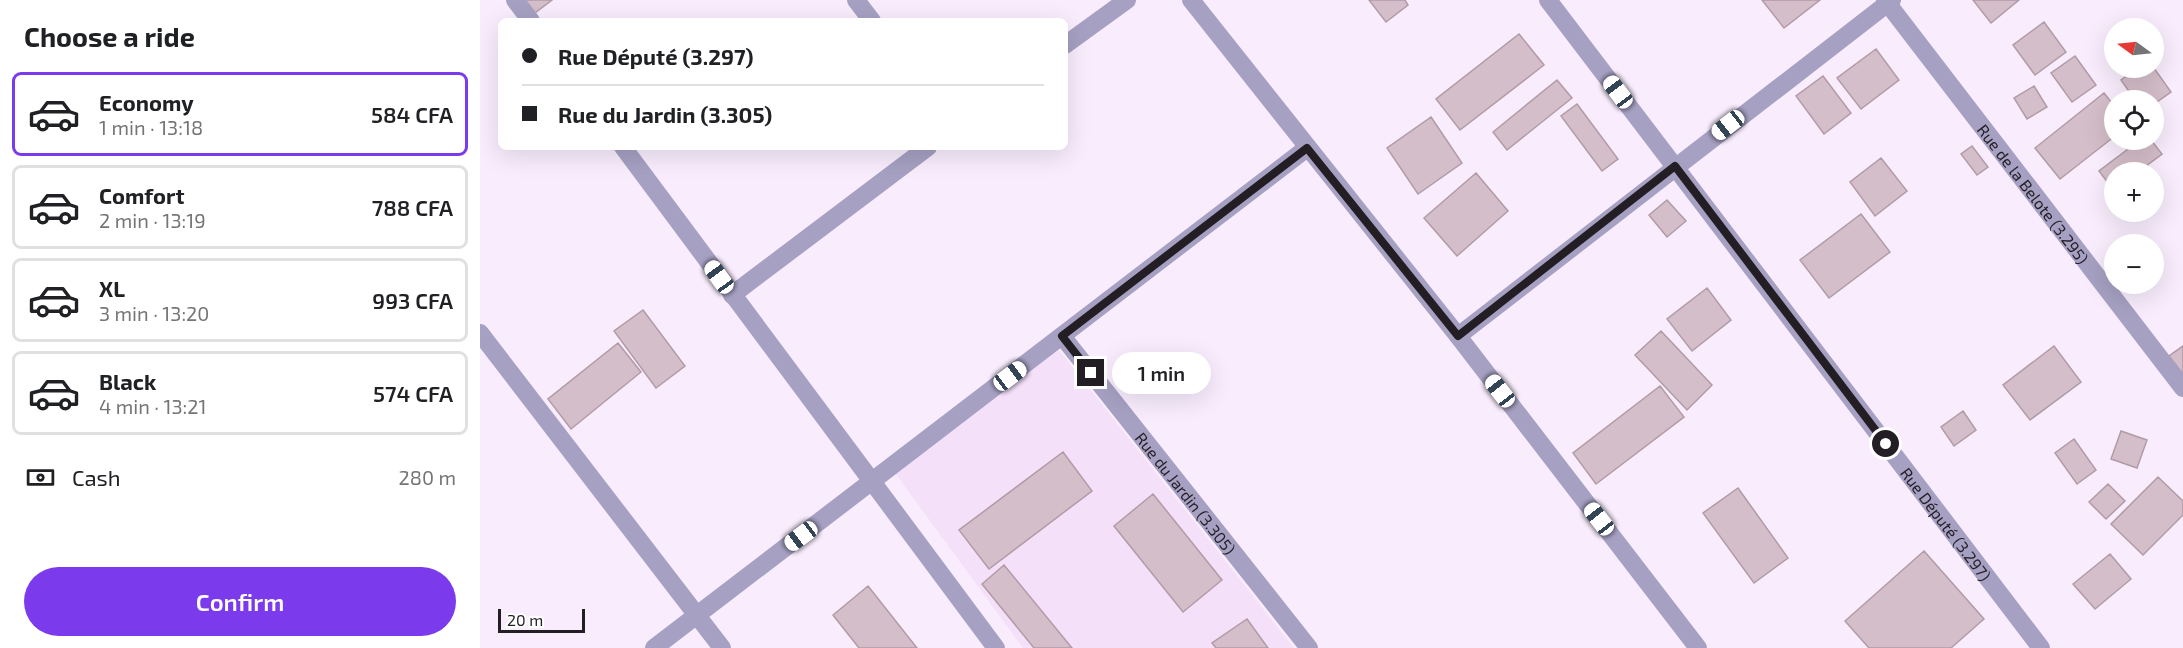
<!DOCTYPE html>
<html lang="en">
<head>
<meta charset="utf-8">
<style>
  body { margin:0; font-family:"Exo 2",sans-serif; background:#f6f6f6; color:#202124; height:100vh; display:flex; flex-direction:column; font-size:22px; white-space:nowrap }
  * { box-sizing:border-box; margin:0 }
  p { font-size:20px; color:#757577 }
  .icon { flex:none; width:33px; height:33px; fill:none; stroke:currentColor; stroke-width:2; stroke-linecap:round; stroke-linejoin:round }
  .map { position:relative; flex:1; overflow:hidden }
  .drawer { display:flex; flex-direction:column; background:#fff; width:480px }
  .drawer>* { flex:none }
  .hud { position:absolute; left:18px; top:18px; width:570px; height:132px; border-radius:9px; box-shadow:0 6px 24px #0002; display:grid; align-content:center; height:132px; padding:0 24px; background:#fff }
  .needle { width:39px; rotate:285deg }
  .buttons { position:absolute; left:1624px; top:18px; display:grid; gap:12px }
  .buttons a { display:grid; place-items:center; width:60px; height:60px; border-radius:50%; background:#fff; box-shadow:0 6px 24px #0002; font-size:30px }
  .scale { position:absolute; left:18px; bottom:15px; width:87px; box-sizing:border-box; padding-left:6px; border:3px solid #231d24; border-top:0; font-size:16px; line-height:21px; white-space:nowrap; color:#231d24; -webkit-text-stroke:4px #fff; paint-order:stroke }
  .end { position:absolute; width:27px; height:27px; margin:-14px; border:8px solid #231d24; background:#fff; box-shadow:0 0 0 3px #fff }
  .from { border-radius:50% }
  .bubble { position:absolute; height:42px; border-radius:21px; background:#fff; box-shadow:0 6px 24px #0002; font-size:20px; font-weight:600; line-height:42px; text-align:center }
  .car { position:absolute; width:18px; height:36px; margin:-18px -9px; border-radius:8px; box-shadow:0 0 4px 2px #0007; background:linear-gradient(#fff 24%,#345 0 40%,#fff 0 76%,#345 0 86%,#fff 0) }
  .hud b { display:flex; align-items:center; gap:21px; height:57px; font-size:22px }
  .hud b+b { border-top:2px solid #e0e0e0 }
  .hud i { width:15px; height:15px; background:#202124 }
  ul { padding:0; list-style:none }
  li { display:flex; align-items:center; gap:18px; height:84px; margin:0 12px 9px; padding:0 12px; border:3px solid #e0e0e0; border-radius:9px }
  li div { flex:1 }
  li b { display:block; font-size:22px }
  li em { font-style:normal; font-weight:600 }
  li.current { border-color:#7c3aed }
  li>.icon { width:54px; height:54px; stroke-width:1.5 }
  h2 { padding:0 24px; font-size:27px; line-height:72px }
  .pay { display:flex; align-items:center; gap:15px; height:66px; padding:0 24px; font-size:22px }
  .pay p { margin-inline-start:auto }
  .button { display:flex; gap:12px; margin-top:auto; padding:12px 24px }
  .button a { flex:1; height:69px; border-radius:36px; background:#7c3aed; color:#fff; font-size:24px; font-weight:600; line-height:69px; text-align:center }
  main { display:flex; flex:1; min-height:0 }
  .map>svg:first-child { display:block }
  .built { fill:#f4e0f9 }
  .building { fill:#d4bec9; stroke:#b19ba7; stroke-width:1.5 }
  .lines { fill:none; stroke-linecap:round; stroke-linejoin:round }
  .street { stroke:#a6a0c2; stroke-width:18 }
  .route { stroke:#231d24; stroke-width:8 }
  .labels { text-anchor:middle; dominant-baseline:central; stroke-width:4.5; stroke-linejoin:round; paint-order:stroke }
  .street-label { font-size:16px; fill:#231d24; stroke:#fff }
</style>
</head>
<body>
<main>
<section class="drawer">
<h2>Choose a ride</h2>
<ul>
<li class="current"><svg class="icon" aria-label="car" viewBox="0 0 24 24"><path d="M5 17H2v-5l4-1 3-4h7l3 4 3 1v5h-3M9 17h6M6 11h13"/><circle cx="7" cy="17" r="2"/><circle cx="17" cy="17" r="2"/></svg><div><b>Economy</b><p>1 min · 13:18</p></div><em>584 CFA</em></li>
<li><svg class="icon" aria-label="car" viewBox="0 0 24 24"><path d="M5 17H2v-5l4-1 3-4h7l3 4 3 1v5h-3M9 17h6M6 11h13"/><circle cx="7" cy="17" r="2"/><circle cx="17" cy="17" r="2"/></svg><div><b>Comfort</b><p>2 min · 13:19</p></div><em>788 CFA</em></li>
<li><svg class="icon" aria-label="car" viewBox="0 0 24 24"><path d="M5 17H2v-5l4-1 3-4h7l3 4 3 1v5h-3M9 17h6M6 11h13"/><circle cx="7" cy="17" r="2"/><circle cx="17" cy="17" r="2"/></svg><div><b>XL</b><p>3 min · 13:20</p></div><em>993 CFA</em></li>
<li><svg class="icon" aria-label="car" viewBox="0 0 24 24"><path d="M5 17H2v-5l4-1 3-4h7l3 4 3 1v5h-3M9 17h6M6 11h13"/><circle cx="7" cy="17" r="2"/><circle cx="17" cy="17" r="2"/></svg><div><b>Black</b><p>4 min · 13:21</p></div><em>574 CFA</em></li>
</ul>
<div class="pay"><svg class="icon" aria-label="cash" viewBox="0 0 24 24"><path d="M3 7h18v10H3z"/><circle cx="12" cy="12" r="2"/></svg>Cash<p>280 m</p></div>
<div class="button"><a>Confirm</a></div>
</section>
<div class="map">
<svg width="1703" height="648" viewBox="0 0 1703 648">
  <rect width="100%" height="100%" fill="#f9edfd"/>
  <!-- built -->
  <path class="built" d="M579,350L814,648H543L415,473Z"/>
  <!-- building -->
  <path class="building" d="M45,0H72L55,13Z
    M889,0H925L928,5L906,22Z
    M1282,0H1340L1304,28Z
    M1493,0H1539L1511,23Z
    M1564,22L1586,52L1555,75L1533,45Z
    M1039,34L1064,65L980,130L956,99Z
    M1396,49L1419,80L1381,109L1357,78Z
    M1595,56L1616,85L1592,102L1571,73Z
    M1658,68H1674L1691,92L1674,104V100H1655L1641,80Z
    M1343,76L1371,113L1344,134L1316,96Z
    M1077,80L1092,98L1027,150L1013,132Z
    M1554,86L1567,107L1547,119L1534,98Z
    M1624,93L1635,107V136L1580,179L1555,148Z
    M1097,104L1138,159L1122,171L1081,116Z
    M951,117L982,163L938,194L907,148Z
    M1660,140H1671L1682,154L1658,172H1635L1634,191L1619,171Z
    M1492,146L1508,167L1497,175L1481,154Z
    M1401,158L1427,191L1395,216L1370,182Z
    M996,173L1028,211L977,256L944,218Z
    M1187,200L1206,221L1187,237L1169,215Z
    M1381,214L1410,252L1349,298L1320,260Z
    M1227,288L1251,320L1212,351L1187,319Z
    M163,310L205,366L176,388L134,331Z
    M1181,331L1232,385L1207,410L1155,355Z
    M138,343L161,372L91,429L68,399Z
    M1574,346L1601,382L1550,420L1523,385Z
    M1703,346V374L1689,356Z
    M1180,386L1204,417L1116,484L1093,453Z
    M1483,411L1496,430L1474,446L1461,427Z
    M1641,431L1667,440L1657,468L1631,459Z
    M1594,439L1616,470L1597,484L1575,453Z
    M583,452L612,491L509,569L479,530Z
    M1678,477L1703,501V515L1663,555L1631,524Z
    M1628,484L1645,501L1626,519L1609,502Z
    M1258,488L1308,558L1274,583L1223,513Z
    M673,494L742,580L703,612L634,526Z
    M1444,551L1504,619L1471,648H1389L1365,621Z
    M1630,554L1651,579L1615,609L1593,584Z
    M524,565L592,648H554L502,584Z
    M388,586L437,648H379L353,615Z
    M767,619L788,648H736L732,643Z"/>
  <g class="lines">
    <!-- street -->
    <g class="street">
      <path d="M35,0L51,21"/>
      <path d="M376,0L392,21"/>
      <path d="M711,0L978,336L1218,648"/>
      <path id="s1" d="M1068,0L1561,648"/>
      <path id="s2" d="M1405,0L1703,388"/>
      <path d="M585,45L647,0"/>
      <path d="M143,147L516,648"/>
      <path d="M252,295L448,147"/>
      <path d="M0,333L242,648"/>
      <path id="s3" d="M582,336L829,648"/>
      <path d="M978,336L1412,0"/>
      <path d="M174,648L827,148"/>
    </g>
  </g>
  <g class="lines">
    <!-- route -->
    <path class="route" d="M611,373L582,336L827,148L978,336L1195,166L1406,444"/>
  </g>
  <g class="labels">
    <!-- street labels -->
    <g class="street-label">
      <text stroke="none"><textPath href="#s2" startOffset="244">Rue de la Belote (3.295)</textPath></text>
      <text stroke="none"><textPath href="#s3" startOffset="200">Rue du Jardin (3.305)</textPath></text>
      <text stroke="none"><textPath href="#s1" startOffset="658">Rue Député (3.297)</textPath></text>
    </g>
  </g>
</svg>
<div class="buttons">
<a><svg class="needle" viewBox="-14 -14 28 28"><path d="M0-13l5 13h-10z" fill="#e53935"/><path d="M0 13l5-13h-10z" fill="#757577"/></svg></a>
<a><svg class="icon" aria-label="locate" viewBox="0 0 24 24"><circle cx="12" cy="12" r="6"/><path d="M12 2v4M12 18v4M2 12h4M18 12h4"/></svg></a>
<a>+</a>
<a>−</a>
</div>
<div class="scale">20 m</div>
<i class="end from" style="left:1406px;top:444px"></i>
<i class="end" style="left:611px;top:373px"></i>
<div class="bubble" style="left:632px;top:352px;width:99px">1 min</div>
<i class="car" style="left:1138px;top:92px;rotate:323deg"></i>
<i class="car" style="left:1248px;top:125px;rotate:232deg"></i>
<i class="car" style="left:239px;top:277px;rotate:324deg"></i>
<i class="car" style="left:530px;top:376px;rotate:53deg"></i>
<i class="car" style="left:1020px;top:391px;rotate:322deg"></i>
<i class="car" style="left:1119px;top:519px;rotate:322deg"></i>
<i class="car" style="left:321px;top:536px;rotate:233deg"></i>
<div class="hud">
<b><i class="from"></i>Rue Député (3.297)</b>
<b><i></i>Rue du Jardin (3.305)</b>
</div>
</div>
</main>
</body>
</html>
